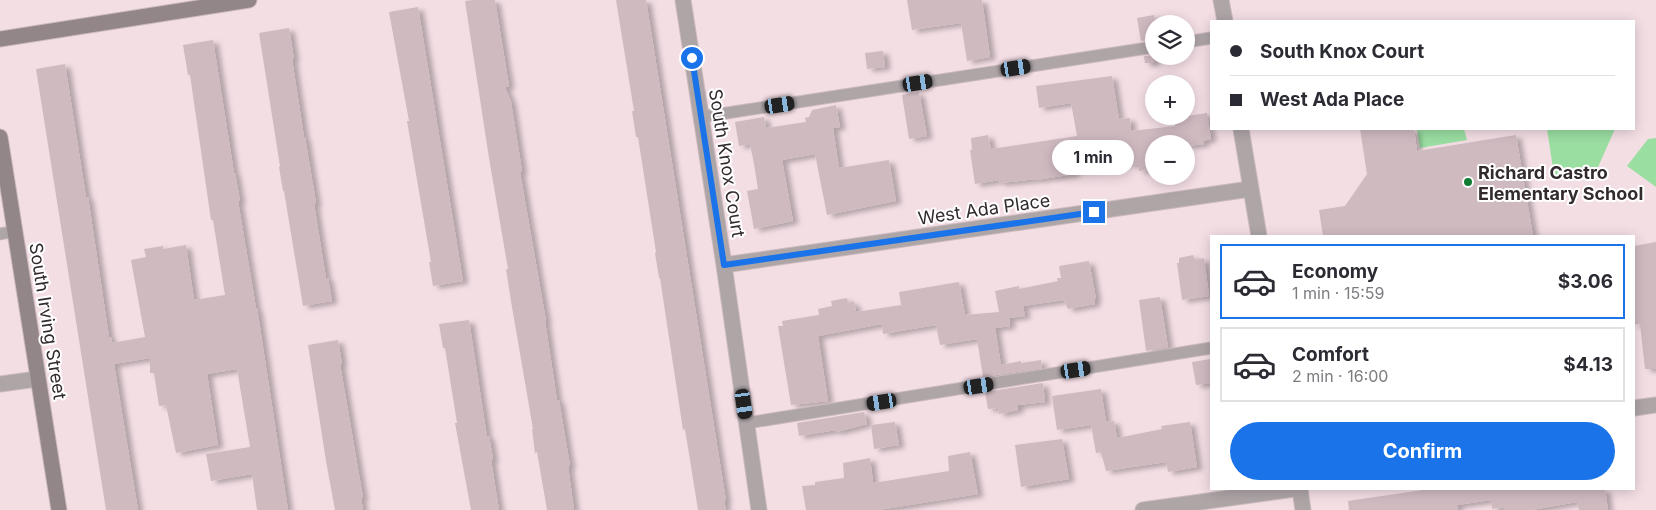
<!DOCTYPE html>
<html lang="en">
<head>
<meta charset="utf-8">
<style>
  body { margin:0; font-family:Inter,sans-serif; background:#f7f7f7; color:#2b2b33; height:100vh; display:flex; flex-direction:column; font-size:19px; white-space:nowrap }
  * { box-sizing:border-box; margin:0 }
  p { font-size:16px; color:#7c7c81 }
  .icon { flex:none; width:28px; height:28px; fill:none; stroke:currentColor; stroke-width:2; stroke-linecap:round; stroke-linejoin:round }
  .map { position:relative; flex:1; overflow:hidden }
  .details { position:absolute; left:1210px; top:235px; width:425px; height:255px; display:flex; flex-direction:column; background:#fff; border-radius:0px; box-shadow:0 2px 12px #0003 }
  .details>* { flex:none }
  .banner { position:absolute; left:1210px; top:20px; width:425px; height:110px; border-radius:0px; box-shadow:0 2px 12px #0003; display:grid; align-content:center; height:110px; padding:0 20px; background:#fff }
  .tools { position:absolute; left:1145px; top:15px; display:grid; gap:10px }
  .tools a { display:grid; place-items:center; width:50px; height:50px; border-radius:50%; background:#fff; box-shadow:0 2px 12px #0003; font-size:25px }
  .end { position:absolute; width:22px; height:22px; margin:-11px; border:6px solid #1a73e8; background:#fff; box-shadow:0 0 0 2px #fff }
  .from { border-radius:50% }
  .bubble { position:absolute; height:35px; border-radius:18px; background:#fff; box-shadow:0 2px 12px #0003; font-size:16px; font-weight:700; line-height:35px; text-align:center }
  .car { position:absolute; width:15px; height:30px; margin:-15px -8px; border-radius:6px; box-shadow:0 0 4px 1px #0007; background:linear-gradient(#222 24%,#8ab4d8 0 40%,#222 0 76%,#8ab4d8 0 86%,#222 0) }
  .banner b { display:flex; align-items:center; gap:18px; height:48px; font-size:19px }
  .banner b+b { border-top:1px solid #e1e1e2 }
  .banner i { width:12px; height:12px; background:#2b2b33 }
  ul { padding:9px 0 0; list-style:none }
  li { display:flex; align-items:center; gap:15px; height:75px; margin:0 10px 8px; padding:0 10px; border:2px solid #e1e1e2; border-radius:0px }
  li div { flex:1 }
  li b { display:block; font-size:19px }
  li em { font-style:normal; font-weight:700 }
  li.on { border-color:#1a73e8 }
  li>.icon { width:45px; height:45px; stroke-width:1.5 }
  .button { display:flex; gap:10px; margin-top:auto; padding:10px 20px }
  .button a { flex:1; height:58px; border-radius:30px; background:#1a73e8; color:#fff; font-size:20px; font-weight:700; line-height:58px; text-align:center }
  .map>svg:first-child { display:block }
  .green { fill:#9adea2 }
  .building { fill:#cfbac0; filter:url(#shadow) }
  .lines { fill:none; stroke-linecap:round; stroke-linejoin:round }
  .lane-casing { stroke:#ccbabf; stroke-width:13 }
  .street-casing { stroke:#ccbabf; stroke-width:17 }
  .secondary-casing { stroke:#ccbabf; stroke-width:17 }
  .lane { stroke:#aea5a7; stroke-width:11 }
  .street { stroke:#aea5a7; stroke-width:15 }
  .secondary { stroke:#938689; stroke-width:15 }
  .route { stroke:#1a73e8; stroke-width:6 }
  .poi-dot { fill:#107c32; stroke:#fff; stroke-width:2 }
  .labels { text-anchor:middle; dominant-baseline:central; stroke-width:4; stroke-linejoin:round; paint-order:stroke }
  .street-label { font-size:18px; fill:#322a2d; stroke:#fff }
  .poi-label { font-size:18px; font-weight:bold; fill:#322a2d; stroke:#fff; text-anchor:start }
</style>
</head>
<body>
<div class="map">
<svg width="1656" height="510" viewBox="0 0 1656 510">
  <defs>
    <filter id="shadow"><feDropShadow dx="5.5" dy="3" stdDeviation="2.5" flood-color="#0004"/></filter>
  </defs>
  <rect width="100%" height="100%" fill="#f3dee4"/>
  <!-- green -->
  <path class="green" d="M1417,129H1464L1467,140L1420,148Z
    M1547,129H1615L1594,176L1554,175Z
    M1656,138V187L1627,166L1648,139Z"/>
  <!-- building -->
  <path class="building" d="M473,0H495L509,86L505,87L511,102L522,171L520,172L546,321H545L557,400H559L570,466H568L574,510H547L537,452L535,453L532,429H533L511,301L506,269H508L489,158L465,1Z
    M616,0H646L726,501H724L726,510H698L685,429L683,430L660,278H659L655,253L656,252L638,137H636L632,111H634Z
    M907,0H982L990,57L967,61L961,23L912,30Z
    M418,7L463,281L433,286L429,262H431L407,121H409L389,12Z
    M1154,15V40L1141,41L1137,18Z
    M289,28L294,59H292L304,137H305L316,203L314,204L326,278H328L332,301L303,306L284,191H283L279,167L280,166L259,33Z
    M213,40L234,173H235L240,201H238L256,308H257L288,510H257L252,474L211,481L206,454L250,447L237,369L207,374L218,445L176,453L166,405L159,406L154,373H150V358L114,364L138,510H106L36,69L65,64L86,197H88L109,337H111L112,343L145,337L131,260L146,257L144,249L163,246V249L186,245L194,300L225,295L213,220H211L190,75H188L183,45Z
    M883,51L885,67L867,69L865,53Z
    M1154,55V63H1145L1144,56Z
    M1112,76L1119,119L1130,118L1131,131L1175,126L1173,118L1207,113L1211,139L1203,141L1204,144L1187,146L1186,144H1154V169L1139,171L1138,164L1130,165V162L1074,171V174L1036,180V179L1000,183L999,180L975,184L970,150H972L971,138L988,135L991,149L1077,136L1071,103L1039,108L1036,86Z
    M919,92L927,136L909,139L902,95Z
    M836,105L840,127L833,128L839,168L889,160L896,201L827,215L815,154L782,160L793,221L754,229L747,191L758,189L754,164L750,144L739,146L735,122L764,117L766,128L806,122L805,118L809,117L812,110Z
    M1360,129H1414L1417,151L1516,135L1533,236H1323L1319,210L1345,206L1367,174Z
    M1656,242V369H1645L1640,324L1634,325V246Z
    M1193,255L1195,260L1204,258L1209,296L1182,300L1177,263H1179V258Z
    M1089,261L1096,299H1094L1095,304L1068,309L1064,300L1023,306L1025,316L1009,318L1010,326L995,328L1001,365L1021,361V363L1041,360L1042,368L983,377L977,339L940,345L936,325L883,334L882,324L818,336L828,401L791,405L778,326H783L782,321L819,315L818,309L832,306L831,301L847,298L848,303L854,302L856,312L901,305L899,292L959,282L965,315L999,312L995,291L1019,286V289L1058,281L1057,278H1061L1059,266Z
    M1160,297L1168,347L1146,351L1139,300Z
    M469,320L487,437L489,436L493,459L491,460L499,510H471L455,423H457L445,348H443L439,324Z
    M338,340L342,364H340L363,498H361L363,510H335L326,461L308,345Z
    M1211,359V383L1196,385L1192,362Z
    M1043,383L1045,402L1018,405V410L999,414L998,408L988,409L985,392Z
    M1101,389L1106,422L1114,421L1117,438L1162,429L1161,426L1190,422L1197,467L1168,472L1166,462L1106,471L1101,452L1096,453L1091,425L1057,430L1052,396Z
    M864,412L867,424L836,432V430L799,436L797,423Z
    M895,422L899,445L874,449L871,425Z
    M1062,439L1069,479L1021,487L1015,445Z
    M970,452L978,494L878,510H806L802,486L815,485V482L844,478L843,463L870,458L873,483L949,471L948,456Z
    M1430,489H1605L1608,510H1579L1577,502L1531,510H1504V507L1492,509L1491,500L1457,505L1458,510H1349L1348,501Z"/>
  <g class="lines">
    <defs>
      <path id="lane" d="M1186,42L1211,38
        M701,117L1154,47
        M0,234L15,231
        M747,423L1211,348"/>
      <path id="street" d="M683,0L724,265L759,510
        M1221,0L1225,21
        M1241,129L1259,236
        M724,265L1250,189
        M0,384L37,379
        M1634,408L1656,405
        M1300,489L1303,510
        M1143,510L1294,489"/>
      <path id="secondary" d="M0,39L249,0
        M0,137L59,510"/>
    </defs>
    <!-- lane casing -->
    <use href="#lane" class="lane-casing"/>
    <!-- street casing -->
    <use href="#street" class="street-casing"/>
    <!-- secondary casing -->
    <use href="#secondary" class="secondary-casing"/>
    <!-- lane -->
    <use href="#lane" class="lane"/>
    <!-- street -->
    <use href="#street" class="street"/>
    <!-- secondary -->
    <use href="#secondary" class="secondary"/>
  </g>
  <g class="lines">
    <!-- route -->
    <path class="route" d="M692,58L724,265L1094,212"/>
  </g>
  <!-- markers -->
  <circle class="poi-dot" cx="1468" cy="182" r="5"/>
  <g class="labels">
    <!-- street labels -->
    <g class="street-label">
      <text transform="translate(727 163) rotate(81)">South Knox Court</text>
      <text transform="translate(984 209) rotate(-8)">West Ada Place</text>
      <text transform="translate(48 321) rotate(81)">South Irving Street</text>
    </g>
    <!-- poi labels -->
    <g class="poi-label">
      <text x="1478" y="172">Richard Castro<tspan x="1478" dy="21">Elementary School</tspan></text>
    </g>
  </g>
</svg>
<div class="tools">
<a><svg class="icon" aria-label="layers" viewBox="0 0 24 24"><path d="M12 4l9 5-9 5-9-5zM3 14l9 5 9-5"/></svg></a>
<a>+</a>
<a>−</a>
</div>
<i class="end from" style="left:692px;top:58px"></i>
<i class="end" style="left:1094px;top:212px"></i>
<div class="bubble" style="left:1052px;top:140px;width:82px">1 min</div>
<i class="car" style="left:1016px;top:68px;rotate:81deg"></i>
<i class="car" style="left:918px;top:83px;rotate:81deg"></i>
<i class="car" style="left:780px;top:105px;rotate:81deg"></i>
<i class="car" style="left:1076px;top:370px;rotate:81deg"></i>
<i class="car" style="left:979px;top:386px;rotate:81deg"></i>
<i class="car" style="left:882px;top:402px;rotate:261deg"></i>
<i class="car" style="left:744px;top:404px;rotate:172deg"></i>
<div class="banner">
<b><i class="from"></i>South Knox Court</b>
<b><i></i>West Ada Place</b>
</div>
<section class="details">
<ul>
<li class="on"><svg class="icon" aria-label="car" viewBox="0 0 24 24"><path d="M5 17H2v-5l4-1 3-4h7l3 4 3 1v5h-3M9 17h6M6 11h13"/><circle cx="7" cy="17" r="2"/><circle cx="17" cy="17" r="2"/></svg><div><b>Economy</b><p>1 min · 15:59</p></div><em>$3.06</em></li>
<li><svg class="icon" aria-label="car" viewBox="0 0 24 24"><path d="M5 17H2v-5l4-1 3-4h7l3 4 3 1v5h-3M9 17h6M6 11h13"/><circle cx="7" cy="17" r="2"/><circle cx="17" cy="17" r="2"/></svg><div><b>Comfort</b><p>2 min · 16:00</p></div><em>$4.13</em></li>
</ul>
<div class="button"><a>Confirm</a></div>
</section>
</div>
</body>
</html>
